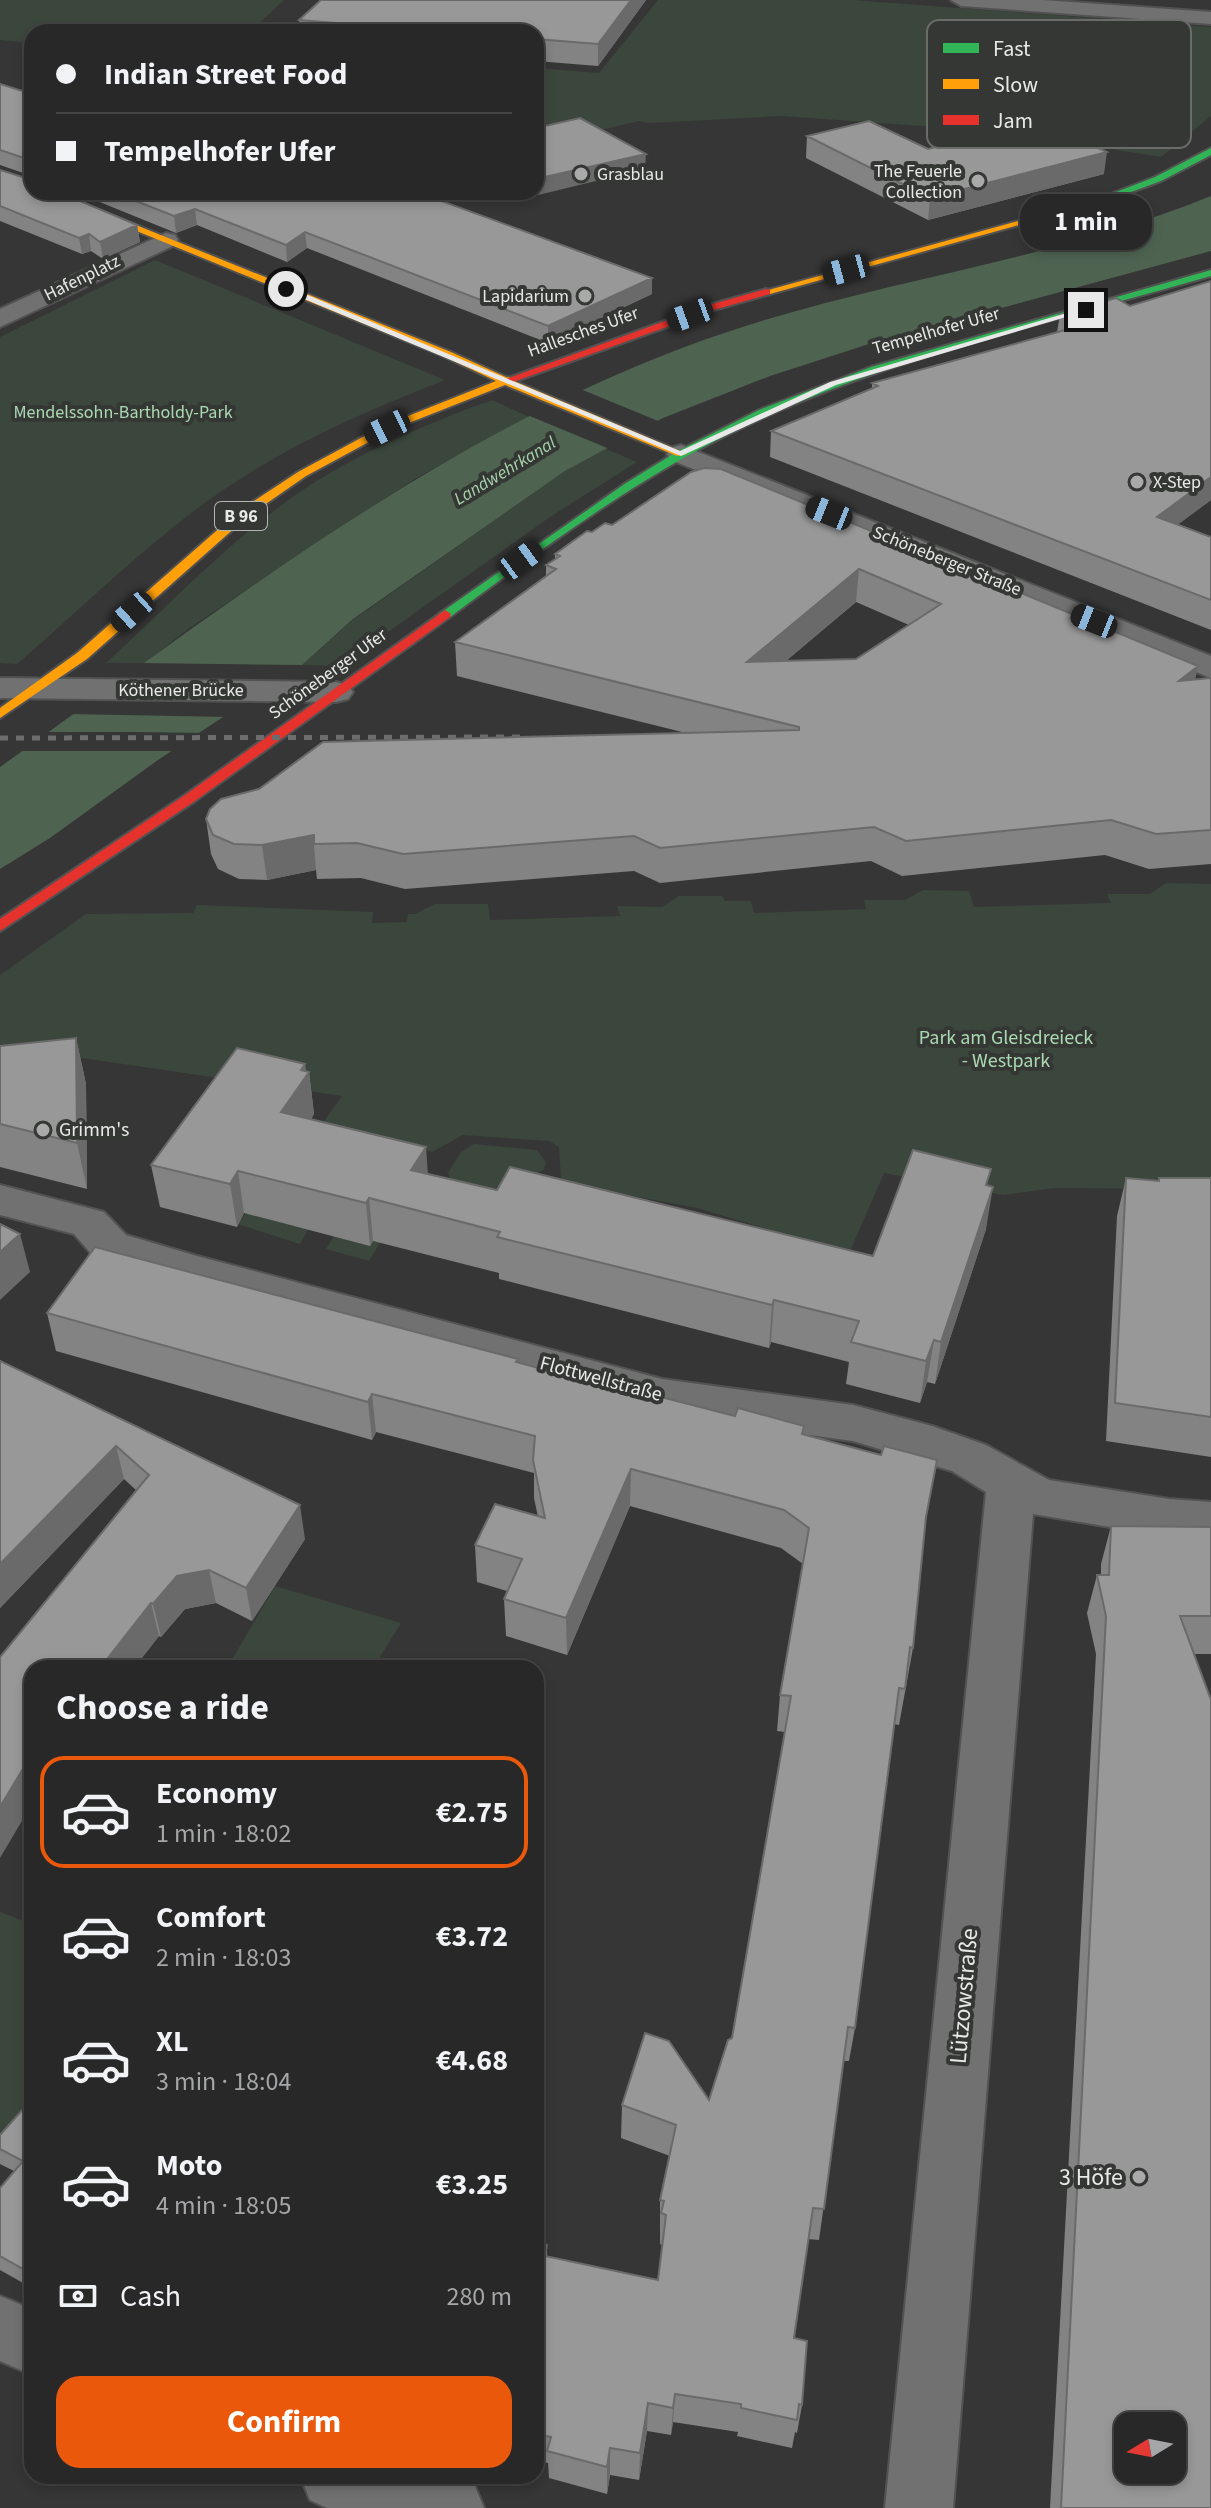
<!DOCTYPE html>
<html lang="en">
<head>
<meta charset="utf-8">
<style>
  body { margin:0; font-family:"Source Sans 3",sans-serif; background:#343434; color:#f1f3f6; height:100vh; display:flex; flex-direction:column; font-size:30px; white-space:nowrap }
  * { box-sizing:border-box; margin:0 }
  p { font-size:26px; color:#a5a6a8 }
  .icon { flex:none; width:44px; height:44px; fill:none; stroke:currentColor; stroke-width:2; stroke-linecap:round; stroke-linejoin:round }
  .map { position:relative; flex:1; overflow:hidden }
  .drawer { position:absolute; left:24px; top:1660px; width:520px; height:824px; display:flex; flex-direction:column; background:#282828; border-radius:24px; box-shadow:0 4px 12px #0003,0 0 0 2px #444445 }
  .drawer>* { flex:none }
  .hud { position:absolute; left:24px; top:24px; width:520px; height:176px; border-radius:24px; box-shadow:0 4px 12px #0003,0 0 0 2px #444445; display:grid; align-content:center; height:176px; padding:0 32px; background:#282828 }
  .needle { width:52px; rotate:260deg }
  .fabs { position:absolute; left:1114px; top:2412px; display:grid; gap:16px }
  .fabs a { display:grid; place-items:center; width:72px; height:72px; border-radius:16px; background:#282828; box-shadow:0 4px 12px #0003,0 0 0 2px #444445; font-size:40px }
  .end { position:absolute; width:36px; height:36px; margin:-18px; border:10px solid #e7e8e7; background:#111; box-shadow:0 0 0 4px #111 }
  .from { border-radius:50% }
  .bubble { position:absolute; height:56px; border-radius:24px; background:#282828; box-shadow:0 4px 12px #0003,0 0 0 2px #444445; font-size:26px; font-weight:700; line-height:56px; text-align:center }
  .car { position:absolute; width:24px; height:48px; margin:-24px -12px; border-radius:10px; box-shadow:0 0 6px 2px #0007; background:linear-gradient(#222 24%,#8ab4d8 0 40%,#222 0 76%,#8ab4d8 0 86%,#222 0) }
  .hud b { display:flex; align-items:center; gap:28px; height:76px; font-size:30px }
  .hud b+b { border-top:2px solid #444445 }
  .hud i { width:20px; height:20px; background:#f1f3f6 }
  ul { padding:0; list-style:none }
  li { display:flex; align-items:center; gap:24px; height:112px; margin:0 16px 12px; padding:0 16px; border:4px solid transparent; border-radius:24px }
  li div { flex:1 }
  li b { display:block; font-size:30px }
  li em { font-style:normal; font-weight:700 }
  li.current { border-color:#ea580c }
  li>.icon { width:72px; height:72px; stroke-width:1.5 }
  h2 { padding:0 32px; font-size:36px; line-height:96px }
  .pay { display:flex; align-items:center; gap:20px; height:88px; padding:0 32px; font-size:30px }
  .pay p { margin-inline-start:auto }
  .cta { display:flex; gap:16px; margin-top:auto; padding:16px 32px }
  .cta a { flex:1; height:92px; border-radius:24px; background:#ea580c; color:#fff; font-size:32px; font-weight:700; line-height:92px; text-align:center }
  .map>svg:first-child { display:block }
  .green { fill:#3b473c }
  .water { fill:#4e6451 }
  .pier { fill:#363636 }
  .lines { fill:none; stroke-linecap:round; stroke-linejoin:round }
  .street-casing { stroke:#525252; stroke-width:4 }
  .fast-casing { stroke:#525252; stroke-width:4 }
  .slow-casing { stroke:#525252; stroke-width:4 }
  .jam-casing { stroke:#525252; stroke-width:4 }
  .street { fill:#707170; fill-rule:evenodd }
  .fast { fill:#30b455; fill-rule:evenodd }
  .slow { fill:#ff9f0a; fill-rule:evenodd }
  .jam { fill:#e5322d; fill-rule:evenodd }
  .rail { stroke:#6d6d6d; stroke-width:5; stroke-dasharray:8 8; stroke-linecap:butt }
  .wall { fill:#838383; fill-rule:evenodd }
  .shaded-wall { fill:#6a6a6a }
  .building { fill:#989898; stroke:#6a6a6a; stroke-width:2; fill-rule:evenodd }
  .route { fill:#e7e8e7 }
  .poi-dot { fill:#a9aaa9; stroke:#353735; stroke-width:3 }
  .labels { text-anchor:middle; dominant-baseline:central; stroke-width:8; stroke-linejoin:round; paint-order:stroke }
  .far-poi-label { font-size:18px; fill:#e7e8e7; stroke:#353735; text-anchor:end }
  .far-street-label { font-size:18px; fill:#e7e8e7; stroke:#353735 }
  .far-park-label { font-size:18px; fill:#a9d9b0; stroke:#353735 }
  .far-water-label { font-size:18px; font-style:italic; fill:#a5d4ab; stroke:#353735 }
  .shield { fill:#353735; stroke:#b2b3b2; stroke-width:2 }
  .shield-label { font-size:18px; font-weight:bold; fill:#e7e8e7 }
  .park-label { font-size:20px; fill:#a9d9b0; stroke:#353735 }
  .poi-label { font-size:20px; fill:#e7e8e7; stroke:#353735; text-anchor:start }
  .street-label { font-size:20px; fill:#e7e8e7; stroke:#353735 }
  .near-street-label { font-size:24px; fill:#e7e8e7; stroke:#353735 }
  .near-poi-label { font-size:24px; fill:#e7e8e7; stroke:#353735; text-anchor:end }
  .key { fill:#353735; stroke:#6a6c6a; stroke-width:2 }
  .key-label { font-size:22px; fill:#e7e8e7 }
</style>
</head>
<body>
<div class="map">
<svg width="1211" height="2508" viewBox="0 0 1211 2508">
  <rect width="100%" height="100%" fill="#363636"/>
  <!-- green -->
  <path class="green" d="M0,0H284L250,32H32V43L0,40Z
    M658,0H853L1211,27V116L1161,157L1006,132L782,116L650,123L639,121L597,131L536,125V68L599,73Z
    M155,260L445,380C373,408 303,438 237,481C160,530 87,604 17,664L0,663V337Z
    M492,400L529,417L418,477L360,514L188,629L145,663H106C167,607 226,544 294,496C355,454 423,425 492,400Z
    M606,449L637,462L550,517L340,666L302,665L353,620L565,471Z
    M1166,883L1211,884V1189L1054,1188L1003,1195L884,1173L851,1249L804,1240L697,1208L571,1184L561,1179L559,1147L549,1141L463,1135L432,1152L322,1124L342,1096L0,1046V975L86,914L193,913L197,905L373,912L372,923L407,922L408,914H415L435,904H488L490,920L620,916L617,906L662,907L679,896H722L725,901H751L754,913L866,909L864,900H905L923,890L969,891L974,907L1111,903L1107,894H1150Z
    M474,1144L537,1150L546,1162L544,1170C522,1179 459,1209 448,1173L461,1152Z
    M249,1209L267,1219L293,1226L297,1221L311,1225L300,1244L238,1224Z
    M337,1231L342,1238L370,1245L373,1241L380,1243L369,1261L326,1249Z
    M275,1586L401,1623L373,1668H227Z
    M0,1912L32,1924V2127L0,2163Z"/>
  <!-- water -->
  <path class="water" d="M1211,196V251L869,344L770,376L663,418L565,471L353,619L302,665L158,760L50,838L0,869V767C217,612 430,443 682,348C854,282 1040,266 1211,196Z"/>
  <!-- pier -->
  <path class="pier" d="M578,388L663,423L612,450L525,414Z
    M138,663L302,665L296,674L230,717L67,714Z
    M41,732H133L206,733L178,751H15Z"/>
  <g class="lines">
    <defs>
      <path id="street" d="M951,0H1043L1211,12V24L961,6Z
        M166,233L175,235L178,240L175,245L0,327V309Z
        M681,445L1211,656V678L671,460L667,454L671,448Z
        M0,678L336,682L348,685L353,692L348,699L336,702L0,698Z
        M0,1185L104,1212L126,1235L197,1256L662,1379L853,1405L932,1426L986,1445L1049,1480L1169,1499L1211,1502V1540L1169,1537L1033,1514L953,2508H885L986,1492L952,1471L853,1441L662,1415L94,1257L74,1234L0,1215Z
        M0,2296L32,2309V2375L0,2361Z
        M300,2476H455L474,2484L484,2508H327L310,2500Z"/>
      <path id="fast" d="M1211,148V155L1161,181L1093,206L1085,204L1155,177Z
        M1211,270V276C1055,321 884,358 739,429C635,479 542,549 450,617L439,614L626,483L678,451L759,410L871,367Z"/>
      <path id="slow" d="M41,192H54L451,352L506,377L513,378L514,381L687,454L677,456L505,385L391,430L306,476L247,517L87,659L0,718V708L77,653L239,511L298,472L383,426L496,381L443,356Z
        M1087,202L1095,204L770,294L761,292Z"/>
      <path id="jam" d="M766,289L770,290V294L717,309L513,382L503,380L709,305Z
        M445,610L451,614L450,617L195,801L0,931V919L185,795Z"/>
    </defs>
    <!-- street casing -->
    <use href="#street" class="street-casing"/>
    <!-- fast casing -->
    <use href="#fast" class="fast-casing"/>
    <!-- slow casing -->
    <use href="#slow" class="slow-casing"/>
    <!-- jam casing -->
    <use href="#jam" class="jam-casing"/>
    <!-- street -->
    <use href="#street" class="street"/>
    <!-- fast -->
    <use href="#fast" class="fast"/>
    <!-- slow -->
    <use href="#slow" class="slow"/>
    <!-- jam -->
    <use href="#jam" class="jam"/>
    <!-- rail -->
    <path class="rail" d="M0,738L527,737"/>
  </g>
  <!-- wall -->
  <path class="wall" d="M646,0L598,66L536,61V32H300L299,20Z
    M0,84L32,94V176L0,165Z
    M807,136L928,149L1104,174L928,220L806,158Z
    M0,170L137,225L140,242L103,259L91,251L82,254L0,221Z
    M75,192H417L652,294L548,343L307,248L287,262L197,225L176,233Z
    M1211,281V500L1178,524L1211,537V630L770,457L771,431L872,388V383L1057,332L1060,315L1130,306Z
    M691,472L1196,679L1211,678V864L1149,869L1105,855L902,876L871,861L660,883L634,871L405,889L361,878L317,879L316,870L267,880L239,879L218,869L211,854L206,819L686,733L457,676L455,642L546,576V565L555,559V554L592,532L612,525ZM856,602L909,625L856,659L786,661Z
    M76,1038L86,1084L87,1189L0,1167V1046Z
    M306,1071L309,1072L314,1114L311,1119L428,1174L497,1190L873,1256L988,1185L986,1229L935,1384L927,1382L920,1403L846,1384L849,1362L771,1342L769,1348L499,1279V1273L373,1241L370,1246L244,1213L237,1227L160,1207L151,1165Z
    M1126,1178L1158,1181L1211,1178V1457L1106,1441L1117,1216Z
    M47,1313L518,1359V1363L594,1383L803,1434L925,1529L913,1648L899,1725L894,1724L855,2028L849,2061H844L819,2240L808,2239L794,2338L802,2405L797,2433L795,2432L792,2448L737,2436L738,2432L673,2422L671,2435L647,2431L639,2480L610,2475L607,2494L549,2478L548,2463L536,2461V2243L547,2245V2256L658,2280L662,2245L660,2244V2200L670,2156L621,2138L622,2105L709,2100L732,2038L785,1732L777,1731L780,1695L803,1564L781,1548L630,1506L567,1655L506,1636L504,1599L507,1591L477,1582L475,1545L538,1517L534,1498V1473L376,1432L372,1440L56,1351Z
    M0,1361L305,1539L252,1621L216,1603L185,1609L161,1637L159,1636L134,1668H32V1804L0,1657L136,1490L124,1479L0,1608Z
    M1111,1526L1211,1527V1654H1194L1211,2508H1050L1096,1654L1087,1613L1097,1575H1101V1564Z
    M32,2099V2288L0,2270V2188L14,2171L0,2164V2135Z"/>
  <!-- shaded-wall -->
  <path class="shaded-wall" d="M631,0H646L598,66V44Z
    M1107,152L1104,174L928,220L930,198Z
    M646,154L645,169L530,197V192H536V179Z
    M195,209L197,225L176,233L174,216Z
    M137,225L140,242L103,259L100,242Z
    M305,232L307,248L287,262L286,245Z
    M89,234L91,251L82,254L79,238Z
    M652,278V294L548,343V326Z
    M1211,477V500L1152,544L1157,517Z
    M859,569L856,602L745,695L747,662Z
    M1198,666L1191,700L1179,681Z
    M314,835V844L316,870L267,880L262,845Z
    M76,1038L86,1084L87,1189L77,1143Z
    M305,1064L307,1075L309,1072L314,1114L287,1154L281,1112L301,1070Z
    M426,1147L429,1189L411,1170Z
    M238,1171L244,1213L237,1227L230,1184Z
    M993,1187L986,1229L935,1384L941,1342Z
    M369,1198L373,1241L370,1246L366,1203Z
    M20,1234L30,1272L0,1300V1252Z
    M774,1300L771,1342L769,1348L772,1305Z
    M934,1340L927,1382L920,1403L926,1361Z
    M372,1394L376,1432L372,1440L368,1402Z
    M116,1446L124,1479L0,1608V1564Z
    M631,1469L630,1506L567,1655L566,1618Z
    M300,1505L305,1539L252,1621L246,1588Z
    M209,1570L216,1603L185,1609L161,1637L153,1604L177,1576Z
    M151,1603L159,1636L134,1668H100Z
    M30,1757L32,1762V1804L0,1858V1807Z
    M675,2394L673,2422L671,2435L673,2408Z
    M648,2403L647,2431L639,2480L640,2453Z
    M610,2448V2475L607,2494V2467Z"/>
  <!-- building -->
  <path class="building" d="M321,0H631L598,44L536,39V32H444L299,20Z
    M0,84L32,94V171L30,160L0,150Z
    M580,118L646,154L536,179V128Z
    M869,121L928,149L1039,121L1107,152L930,198L807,136Z
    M0,170L32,180V192H59L137,225L100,242L89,234L79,238L0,206Z
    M113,192H417L652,278L548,326L305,232L286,245L195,209L174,216Z
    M1211,281V477L1157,517L1211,537V600L771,431L878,386L872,383L1080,326L1060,315L1116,298L1130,306Z
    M704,468L721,469L1198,666L1179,681L1211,678V830L1156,834L1111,820L906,841L874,827L660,848L634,836L403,854L357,843L314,844V835L262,845L234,844L213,835L206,819L210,809L221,799L259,789L323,742L799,730V727L455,642L556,569L546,565L560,556L555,554L587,531L592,532L605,523L612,525L691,472ZM859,569L941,604L856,659L747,662Z
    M76,1038L77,1143L0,1124V1046Z
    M237,1048L305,1064L301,1070L309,1072L281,1112L426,1147L411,1170L497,1190L510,1167L873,1256L913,1150L991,1169L986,1185L993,1187L941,1342L934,1340L926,1361L851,1342L859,1321L774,1300L772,1305L497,1237L500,1232L369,1198L366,1203L238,1171L230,1184L151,1165Z
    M1126,1178L1159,1181V1178H1211V1417L1115,1403Z
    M0,1224L20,1234L0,1252Z
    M95,1247L518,1359L516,1362L594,1383L595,1380L735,1416L738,1408L804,1426L802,1434L881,1455L884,1446L937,1460L926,1517L913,1648L910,1647L905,1689L899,1688L855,2028L848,2027L824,2209L813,2208L794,2338L807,2341L802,2405L799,2404L797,2420L741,2408V2404L675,2394L673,2408L648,2403L640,2453L610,2448L607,2467L547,2451L551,2437L536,2434V2243L547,2245L545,2256L658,2280L666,2215L661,2213L664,2201L660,2200L676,2125L622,2105L645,2033L669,2041L709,2100L728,2040L732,2038L791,1696L780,1695L809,1528L784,1510L631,1469L566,1618L504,1599L522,1559L475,1545L495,1504L545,1518L533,1460L535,1436L372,1394L368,1402L47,1313Z
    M0,1361L300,1505L246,1588L209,1570L177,1576L153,1604L151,1603L100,1668H32V1758L30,1757L0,1807V1657L149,1475L116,1446L0,1564Z
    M1111,1526L1211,1527V1616H1180L1211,1700V2508H1061L1106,1616L1097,1575H1109ZM1128,2426H1172V2470H1128Z
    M32,2099V2274L0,2256V2188L23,2161L0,2149V2135Z"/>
  <!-- route -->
  <path class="route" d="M286,286L680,451L830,382L1084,308L1090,310L836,385L681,456L283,290Z"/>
  <!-- markers -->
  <g class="poi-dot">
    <circle cx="581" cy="174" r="8"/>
    <circle cx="978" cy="181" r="8"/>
    <circle cx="585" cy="296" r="8"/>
    <circle cx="1137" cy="482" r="8"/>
    <circle cx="43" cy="1130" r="8"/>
    <circle cx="1139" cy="2177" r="8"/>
  </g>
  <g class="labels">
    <!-- far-poi labels -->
    <g class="far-poi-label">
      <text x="962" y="171">The Feuerle<tspan x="962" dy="21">Collection</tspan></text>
      <text x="597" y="174" text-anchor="start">Grasblau</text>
      <text x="569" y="296">Lapidarium</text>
      <text x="1153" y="482" text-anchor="start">X-Step</text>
    </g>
    <!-- far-street labels -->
    <g class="far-street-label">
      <text transform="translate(82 278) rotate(-26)">Hafenplatz</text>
      <text transform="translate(936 331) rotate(-16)">Tempelhofer Ufer</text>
      <text transform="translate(583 332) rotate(-20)">Hallesches Ufer</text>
      <text transform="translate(947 561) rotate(22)">Schöneberger Straße</text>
      <text transform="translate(328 674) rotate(-36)">Schöneberger Ufer</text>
      <text x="181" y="690">Köthener Brücke</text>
    </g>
    <!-- far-park labels -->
    <g class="far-park-label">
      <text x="123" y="412">Mendelssohn-Bartholdy-Park</text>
    </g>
    <!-- far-water labels -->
    <g class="far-water-label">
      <text transform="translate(505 471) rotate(-31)">Landwehrkanal</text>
    </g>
    <!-- shield labels -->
    <rect class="shield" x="215" y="502" width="52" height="28" rx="6"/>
    <g class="shield-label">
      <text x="241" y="516">B 96</text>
    </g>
    <!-- park labels -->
    <g class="park-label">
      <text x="1006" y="1038">Park am Gleisdreieck<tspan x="1006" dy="23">- Westpark</tspan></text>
    </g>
    <!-- poi labels -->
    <g class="poi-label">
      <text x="59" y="1130">Grimm's</text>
    </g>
    <!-- street labels -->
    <g class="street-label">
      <text transform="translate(601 1379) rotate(15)">Flottwellstraße</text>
    </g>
    <!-- near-street labels -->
    <g class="near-street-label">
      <text transform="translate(964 1996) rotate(-85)">Lützowstraße</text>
    </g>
    <!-- near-poi labels -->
    <g class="near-poi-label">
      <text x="1123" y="2177">3 Höfe</text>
    </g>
  </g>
  <!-- legend -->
  <rect x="927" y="20" width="264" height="128" rx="12" class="key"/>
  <rect x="943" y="43" width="36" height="10" fill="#30b455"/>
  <rect x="943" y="79" width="36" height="10" fill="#ff9f0a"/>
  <rect x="943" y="115" width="36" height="10" fill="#e5322d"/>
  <g class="key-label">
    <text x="993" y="56">Fast</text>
    <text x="993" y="92">Slow</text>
    <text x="993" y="128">Jam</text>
  </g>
</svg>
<div class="fabs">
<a><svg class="needle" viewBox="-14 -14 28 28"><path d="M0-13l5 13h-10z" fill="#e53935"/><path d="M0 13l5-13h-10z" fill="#a5a6a8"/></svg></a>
</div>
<i class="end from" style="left:286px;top:289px"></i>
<i class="end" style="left:1086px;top:310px"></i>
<div class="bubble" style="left:1020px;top:194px;width:132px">1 min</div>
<i class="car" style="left:846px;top:270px;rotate:255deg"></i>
<i class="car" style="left:690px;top:315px;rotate:250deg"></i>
<i class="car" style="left:387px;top:428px;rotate:244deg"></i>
<i class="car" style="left:829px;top:513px;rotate:292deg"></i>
<i class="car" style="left:521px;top:560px;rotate:54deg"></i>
<i class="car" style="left:132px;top:612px;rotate:228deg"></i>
<i class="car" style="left:1094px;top:621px;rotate:292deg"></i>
<div class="hud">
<b><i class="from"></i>Indian Street Food</b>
<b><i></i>Tempelhofer Ufer</b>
</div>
<section class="drawer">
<h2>Choose a ride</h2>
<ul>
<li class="current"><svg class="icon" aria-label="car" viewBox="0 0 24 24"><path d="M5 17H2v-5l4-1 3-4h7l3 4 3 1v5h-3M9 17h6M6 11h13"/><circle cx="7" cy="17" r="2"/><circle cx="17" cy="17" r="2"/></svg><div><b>Economy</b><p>1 min · 18:02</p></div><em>€2.75</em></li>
<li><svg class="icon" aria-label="car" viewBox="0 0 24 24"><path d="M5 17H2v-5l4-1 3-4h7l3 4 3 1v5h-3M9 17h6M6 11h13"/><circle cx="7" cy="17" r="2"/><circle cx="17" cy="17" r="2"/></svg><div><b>Comfort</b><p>2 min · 18:03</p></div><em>€3.72</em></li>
<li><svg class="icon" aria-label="car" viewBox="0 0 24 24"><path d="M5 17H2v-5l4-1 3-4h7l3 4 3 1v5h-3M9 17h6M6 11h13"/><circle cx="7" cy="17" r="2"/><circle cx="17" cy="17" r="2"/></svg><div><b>XL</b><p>3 min · 18:04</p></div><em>€4.68</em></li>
<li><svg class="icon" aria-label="car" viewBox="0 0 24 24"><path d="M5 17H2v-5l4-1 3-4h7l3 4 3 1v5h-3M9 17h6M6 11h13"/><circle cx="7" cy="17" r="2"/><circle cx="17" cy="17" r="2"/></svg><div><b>Moto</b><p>4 min · 18:05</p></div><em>€3.25</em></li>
</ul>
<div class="pay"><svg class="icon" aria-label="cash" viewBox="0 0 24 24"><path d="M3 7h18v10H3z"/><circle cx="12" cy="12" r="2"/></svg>Cash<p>280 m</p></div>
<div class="cta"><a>Confirm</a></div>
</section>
</div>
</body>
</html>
